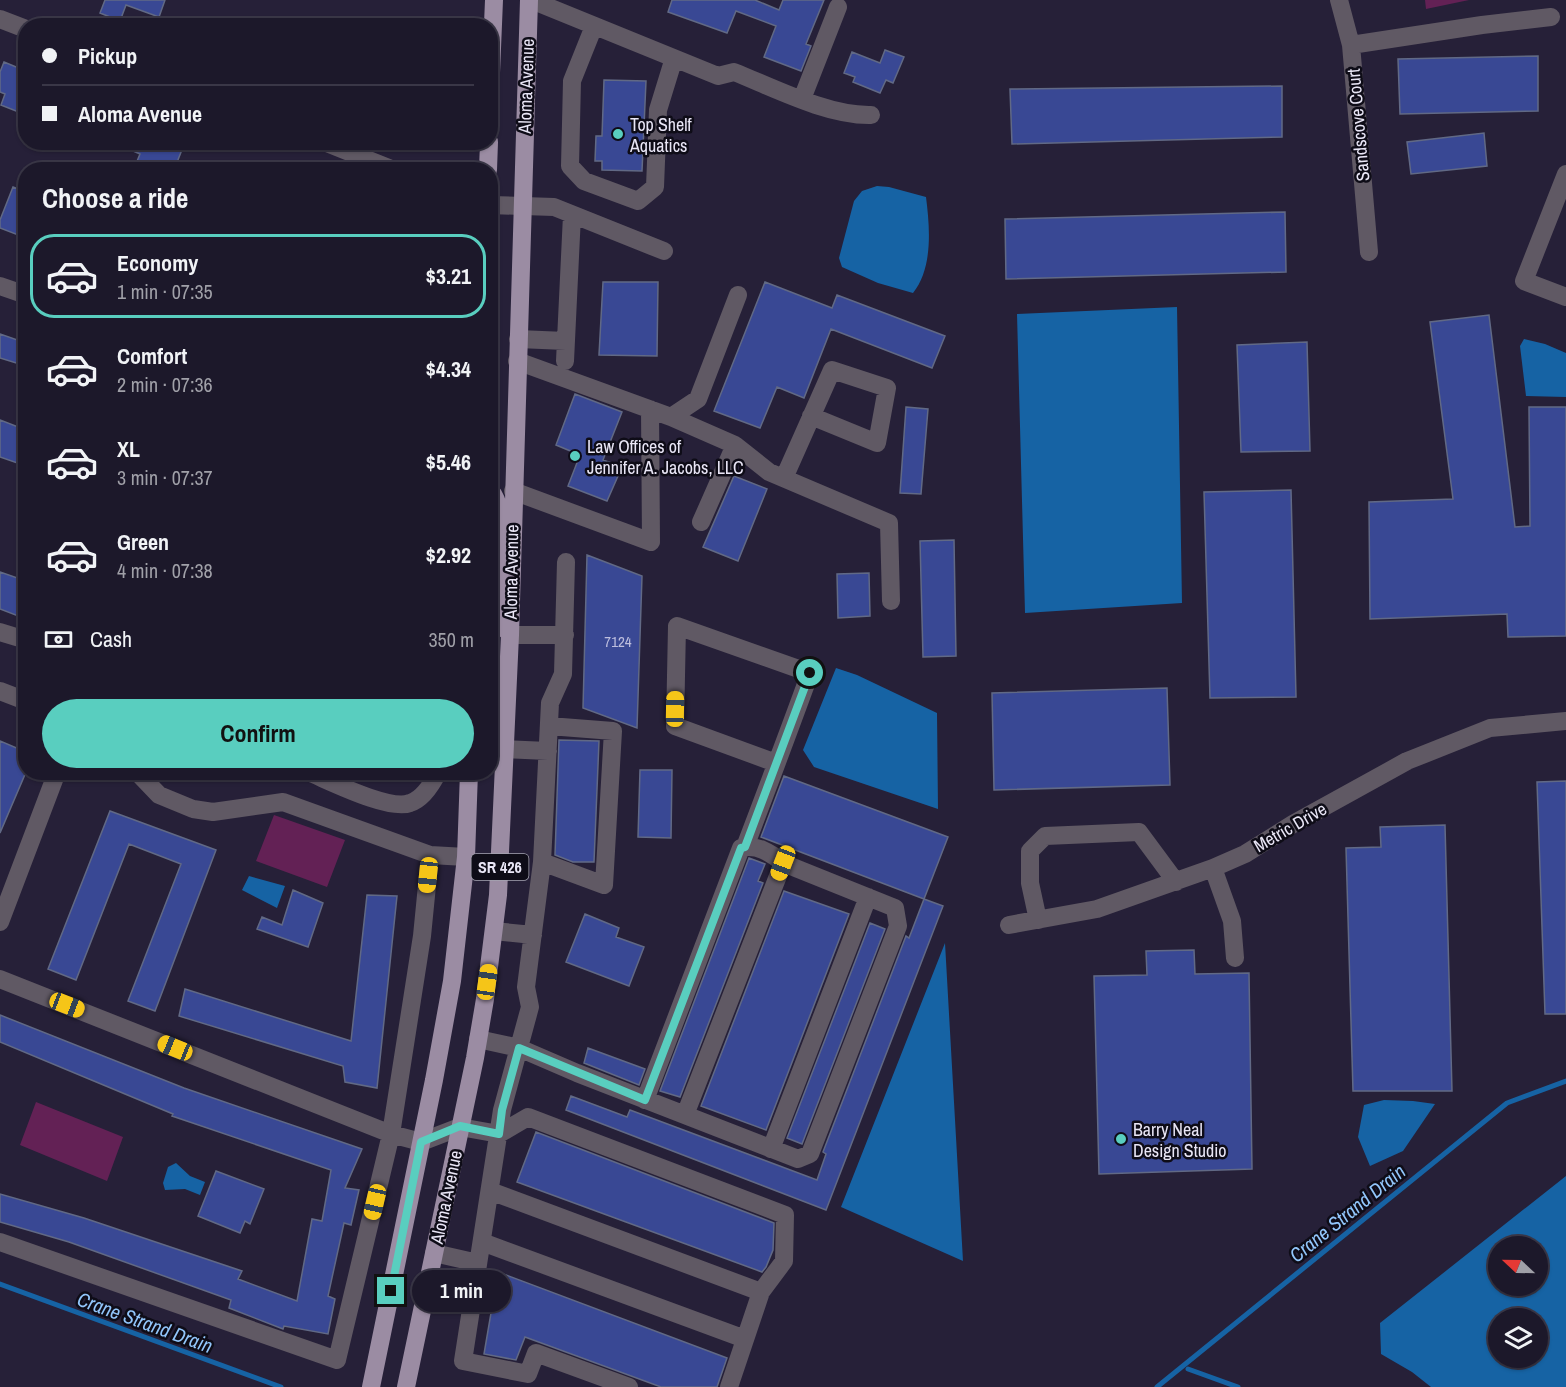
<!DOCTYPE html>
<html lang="en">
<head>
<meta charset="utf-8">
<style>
  body { margin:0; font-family:"Archivo Narrow",sans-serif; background:#292536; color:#f1f3f6; height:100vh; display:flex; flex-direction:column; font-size:22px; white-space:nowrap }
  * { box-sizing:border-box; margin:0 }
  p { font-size:20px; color:#a0a0a8 }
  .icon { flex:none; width:33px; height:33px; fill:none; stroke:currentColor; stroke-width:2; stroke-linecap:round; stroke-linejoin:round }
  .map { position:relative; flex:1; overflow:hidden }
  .details { position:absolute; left:18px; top:162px; width:480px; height:618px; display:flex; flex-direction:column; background:#1c182a; border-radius:24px; box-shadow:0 2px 4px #0004,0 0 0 2px #3a3747 }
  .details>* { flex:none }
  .guide { position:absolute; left:18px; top:18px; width:480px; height:132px; border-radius:24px; box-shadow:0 2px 4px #0004,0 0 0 2px #3a3747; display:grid; align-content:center; height:132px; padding:0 24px; background:#1c182a }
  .needle { width:39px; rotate:292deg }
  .fabs { position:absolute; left:1488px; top:1236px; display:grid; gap:12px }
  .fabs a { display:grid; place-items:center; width:60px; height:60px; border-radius:50%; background:#1c182a; box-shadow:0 2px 4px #0004,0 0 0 2px #3a3747; font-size:30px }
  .end { position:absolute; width:27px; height:27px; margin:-14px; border:8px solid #59cebf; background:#111; box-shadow:0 0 0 3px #111 }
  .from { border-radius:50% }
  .bubble { position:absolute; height:42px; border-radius:21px; background:#1c182a; box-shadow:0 2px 4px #0004,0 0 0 2px #3a3747; font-size:20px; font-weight:700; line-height:42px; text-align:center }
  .car { position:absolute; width:18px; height:36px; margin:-18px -9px; border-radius:8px; box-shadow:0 0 4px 2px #0007; background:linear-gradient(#f5c518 24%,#345 0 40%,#f5c518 0 76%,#345 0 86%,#f5c518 0) }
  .guide b { display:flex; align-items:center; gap:21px; height:57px; font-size:22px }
  .guide b+b { border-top:2px solid #3a3747 }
  .guide i { width:15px; height:15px; background:#f1f3f6 }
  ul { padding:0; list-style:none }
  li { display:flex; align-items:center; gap:18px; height:84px; margin:0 12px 9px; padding:0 12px; border:3px solid transparent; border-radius:24px }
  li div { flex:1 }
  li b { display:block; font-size:22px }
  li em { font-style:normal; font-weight:700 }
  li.current { border-color:#59cebf }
  li>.icon { width:54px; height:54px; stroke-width:1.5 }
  h2 { padding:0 24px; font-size:27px; line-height:72px }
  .pay { display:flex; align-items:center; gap:15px; height:66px; padding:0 24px; font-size:22px }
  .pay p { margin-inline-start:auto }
  .button { display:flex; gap:12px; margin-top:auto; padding:12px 24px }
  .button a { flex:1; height:69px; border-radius:36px; background:#59cebf; color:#111; font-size:24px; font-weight:700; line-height:69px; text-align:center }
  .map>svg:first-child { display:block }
  .green { fill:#632155 }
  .water { fill:#1663a4; fill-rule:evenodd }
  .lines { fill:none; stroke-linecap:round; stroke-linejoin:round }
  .stream { stroke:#1663a4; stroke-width:5 }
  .building { fill:#394894; stroke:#616985; stroke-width:1.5 }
  .minor { stroke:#605964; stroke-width:18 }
  .major { stroke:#9b8ca3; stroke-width:18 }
  .route { stroke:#59cebf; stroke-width:8 }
  .poi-dot { fill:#59cebf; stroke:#0e0c17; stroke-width:2 }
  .labels { text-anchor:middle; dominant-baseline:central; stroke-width:5; stroke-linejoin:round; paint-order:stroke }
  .number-label { font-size:15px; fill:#bdbede }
  .shield { fill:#0e0c17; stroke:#a7a5b3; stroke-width:1.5 }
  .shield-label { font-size:16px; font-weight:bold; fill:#e9e6f6 }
  .street-label { font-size:18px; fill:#e9e6f6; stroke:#0e0c17 }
  .poi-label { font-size:18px; fill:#e9e6f6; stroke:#0e0c17; text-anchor:start }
  .water-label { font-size:20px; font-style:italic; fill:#92c6fb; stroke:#0e0c17 }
</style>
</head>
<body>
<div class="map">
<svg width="1566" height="1387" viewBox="0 0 1566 1387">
  <rect width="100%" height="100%" fill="#262038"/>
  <!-- green -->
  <path class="green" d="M1425,0H1469L1426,9Z
    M274,815L345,840L327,887L256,861Z
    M36,1102L123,1137L107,1181L20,1145Z"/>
  <!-- water -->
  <path class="water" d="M877,186L889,187L926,197C930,228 933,268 913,293L878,283L842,267L839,258L854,201L862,191Z
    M1177,307L1182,603L1025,613L1017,314Z
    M1524,339L1545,344L1566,353V397L1526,396L1520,346Z
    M836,668L857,675L937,713L938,809L814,767L803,750Z
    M249,876L285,886L277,908L242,890Z
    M945,943L963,1261L841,1207Z
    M1384,1100L1413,1101L1435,1104L1403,1151L1370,1166L1358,1137L1364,1105Z
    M176,1163L190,1176L205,1182L200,1195L185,1189L165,1190L163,1183L168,1167Z
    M1566,1176V1387H1431L1412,1372L1381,1354L1380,1323ZM1498,1246H1538V1286H1498ZM1498,1318H1538V1358H1498Z"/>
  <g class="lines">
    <!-- stream -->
    <path class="stream" d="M0,1284L281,1387
      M1188,1369L1238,1387
      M1157,1387L1507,1103L1566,1081"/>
  </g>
  <!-- building -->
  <path class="building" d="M105,0H165L159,17L126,5L120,21L100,13Z
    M672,0H755L779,10L783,0H824L806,44L811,46L801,71L764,57L776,26L736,11L727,33L668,12Z
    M885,50L904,57L893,83L886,80L880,93L853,82L855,77L844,73L852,52L880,63Z
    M1538,56V111L1400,114L1398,59Z
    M4,62L26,71V115L1,105L5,94L0,92V72Z
    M604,80L646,81L642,171L602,170V161H595L596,136H602Z
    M1282,86V137L1012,144L1010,89Z
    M1484,133L1487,166L1411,174L1407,142Z
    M113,142H185L174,170L154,162L151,170H144L135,166L140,154Z
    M13,187L26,192V238L0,228V220Z
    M1285,212L1286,272L1006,279L1005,219Z
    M603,282H658L657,356L599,355Z
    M765,282L832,308L837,295L945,336L932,368L831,329L804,398L777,387L760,428L714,411Z
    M1489,315L1515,527L1530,526L1529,407H1566V636L1508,637L1507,614L1370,619L1369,502L1453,499L1430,322Z
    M0,334L26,343V366L0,358Z
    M1307,342L1310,451L1241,452L1237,345Z
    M575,394L622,412L603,460L622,467L607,501L568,486L580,455L556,445Z
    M906,407L928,409L921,494L900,493Z
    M0,420L26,430V466L0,457Z
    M734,476L767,489L738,561L703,547Z
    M1291,490L1296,697L1210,698L1204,492Z
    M954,540L956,656L923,657L920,541Z
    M587,555L642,576L637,728L583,708Z
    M0,572L26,581V619L0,609Z
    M869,573L870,616L838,618L837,574Z
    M1167,688L1170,785L994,790L992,693Z
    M559,740L599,741L594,862H573L555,855Z
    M0,741L26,752V772L0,833Z
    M640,770H672L671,838L638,837Z
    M784,776L948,837L924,899L761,837Z
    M1566,781V1014H1545L1537,782Z
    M110,811L216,850L155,1011L128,1001L181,864L129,844L76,980L48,969Z
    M1445,825L1452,1091H1353L1346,848L1381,847L1380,827Z
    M749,858L765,864L758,881L763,883L680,1097L660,1091Z
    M293,890L323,903L308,947L257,929L262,917L282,925Z
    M784,891L849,914L766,1130L701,1106Z
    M367,895L397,896L377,1088L345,1082L343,1066L179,1016L185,989L351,1041Z
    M924,899L943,906L826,1210L566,1110L571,1096L627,1117L630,1110L817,1180L826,1154L823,1152L906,936L909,938Z
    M585,914L619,928L616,937L644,947L629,986L566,962Z
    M870,923L885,929L802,1144L787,1138Z
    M1194,950L1195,974L1249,973L1252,1169L1099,1174L1094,976L1147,975L1146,951Z
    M0,1015L184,1088L362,1149L345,1188L359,1190L351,1225L344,1223L328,1296L335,1299L328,1334L284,1326L283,1329L229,1308L231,1300L69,1242L0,1222V1194L84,1218L242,1271L238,1279L297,1301L312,1219L322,1221L331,1170L172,1116L173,1114L0,1042Z
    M588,1048L645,1069L639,1085L584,1063Z
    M536,1132L774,1223L773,1250L766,1267L762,1272L517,1182Z
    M216,1171L264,1189L250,1224L245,1221L240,1233L198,1216Z
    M498,1272L727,1358L717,1387H661L525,1337L516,1360L484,1354Z"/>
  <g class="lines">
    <!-- minor -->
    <path class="minor" d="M531,0L718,76L734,72C774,88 828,116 871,115
      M1339,0L1351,45L1369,252
      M0,19L26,29
      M594,26L572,81L570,166L584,181L638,201L655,187L658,110L674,58
      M1351,45L1482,25L1551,17
      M802,99L838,7
      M324,142L394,170
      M1566,174L1524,281L1566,297
      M490,205L554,207L664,251
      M0,286L26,295
      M518,339L566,341
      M517,361L671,417L698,399L738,295
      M565,361L572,215
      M671,417L735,445L701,522
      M735,445L769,472L889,523L891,601
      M784,478L832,370L887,388L877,443L811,416
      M513,491L651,542L650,409
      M566,562L563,674L550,703L542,862L526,987L530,1007L502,1110L463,1361L528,1374L536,1353L629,1387
      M0,632L26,640
      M510,635H565
      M0,691L26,701
      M505,749L548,751
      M137,772L159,795L193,809L213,812L283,802L430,855L466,857
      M308,772C330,781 389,811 410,803C423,799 432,784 438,772
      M745,847C767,789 789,731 810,673L677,626L675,726L776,763
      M542,862L604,885L613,731L549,726
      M1213,868L1232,921L1235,958
      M1038,920L1030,883V851L1045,836L1139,832L1176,882
      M0,922L57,772
      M1009,925L1097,909L1213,868L1245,854L1293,824L1407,761L1490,728L1566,721
      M494,931L533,935
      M0,979L391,1134L421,1142L460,1127L499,1134L528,1117L785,1215L784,1261L761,1292L729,1387
      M478,1039L519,1048L577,1073L798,1159L810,1154L898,926L895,908L783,863C771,853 757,844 741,848L645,1100
      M685,1115L783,863
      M771,1149L868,897
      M490,1191L761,1292
      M0,1242L337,1360L391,1134L422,936L430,855
      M482,1242L745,1339
      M434,1253L478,1263"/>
    <!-- major -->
    <path class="major" d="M490,97L494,0
      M488,170L489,142
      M490,490C518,523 479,598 507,631
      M371,1387L434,1080L452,981L466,857L469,772
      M406,1387L475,1058L485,999L498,895L510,635L529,0"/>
  </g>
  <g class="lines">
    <!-- route -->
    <path class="route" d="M391,1291L421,1142L460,1126L499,1134L502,1110L519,1048L645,1100L741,848L745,847L810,673"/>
  </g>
  <!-- markers -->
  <g class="poi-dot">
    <circle cx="618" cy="134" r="6"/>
    <circle cx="575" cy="456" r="6"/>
    <circle cx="1121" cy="1139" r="6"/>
  </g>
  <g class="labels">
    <!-- number labels -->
    <g class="number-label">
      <text x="618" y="641">7124</text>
    </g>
    <!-- shield labels -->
    <rect class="shield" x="471.5" y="854" width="57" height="26" rx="4.5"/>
    <g class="shield-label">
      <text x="500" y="867">SR 426</text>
    </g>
    <!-- street labels -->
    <g class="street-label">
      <text transform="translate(526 86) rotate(-88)">Aloma Avenue</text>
      <text transform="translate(1358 125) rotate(-95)">Sandscove Court</text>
      <text transform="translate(511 572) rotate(-89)">Aloma Avenue</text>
      <text transform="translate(1290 827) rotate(-30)">Metric Drive</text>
      <text transform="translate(446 1197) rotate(-78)">Aloma Avenue</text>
    </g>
    <!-- poi labels -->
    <g class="poi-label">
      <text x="630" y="124">Top Shelf<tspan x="630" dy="21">Aquatics</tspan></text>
      <text x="587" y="446">Law Offices of<tspan x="587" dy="21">Jennifer A. Jacobs, LLC</tspan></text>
      <text x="1133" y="1129">Barry Neal<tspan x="1133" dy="21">Design Studio</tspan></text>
    </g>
    <!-- water labels -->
    <g class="water-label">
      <text transform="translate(1347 1213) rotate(-39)">Crane Strand Drain</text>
      <text transform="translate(145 1322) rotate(20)">Crane Strand Drain</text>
    </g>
  </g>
</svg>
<div class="fabs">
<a><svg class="needle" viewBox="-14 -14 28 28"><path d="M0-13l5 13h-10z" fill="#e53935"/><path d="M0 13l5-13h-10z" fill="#a0a0a8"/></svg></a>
<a><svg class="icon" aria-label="layers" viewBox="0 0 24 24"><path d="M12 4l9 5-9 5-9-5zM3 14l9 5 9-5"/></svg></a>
</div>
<i class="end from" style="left:810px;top:673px"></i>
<i class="end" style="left:391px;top:1291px"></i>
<div class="bubble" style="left:412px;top:1270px;width:99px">1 min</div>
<i class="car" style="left:675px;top:709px;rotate:1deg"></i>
<i class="car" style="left:783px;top:863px;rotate:201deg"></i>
<i class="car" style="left:428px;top:875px;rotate:186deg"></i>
<i class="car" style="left:487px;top:982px;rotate:8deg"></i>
<i class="car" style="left:67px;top:1005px;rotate:111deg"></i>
<i class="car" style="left:175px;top:1048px;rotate:292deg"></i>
<i class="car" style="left:375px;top:1202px;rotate:193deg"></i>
<div class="guide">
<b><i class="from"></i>Pickup</b>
<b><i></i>Aloma Avenue</b>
</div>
<section class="details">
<h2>Choose a ride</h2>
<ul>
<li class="current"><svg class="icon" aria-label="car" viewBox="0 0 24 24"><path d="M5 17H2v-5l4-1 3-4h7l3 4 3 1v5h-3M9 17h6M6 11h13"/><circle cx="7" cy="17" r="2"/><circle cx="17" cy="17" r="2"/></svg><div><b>Economy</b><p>1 min · 07:35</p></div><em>$3.21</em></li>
<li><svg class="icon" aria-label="car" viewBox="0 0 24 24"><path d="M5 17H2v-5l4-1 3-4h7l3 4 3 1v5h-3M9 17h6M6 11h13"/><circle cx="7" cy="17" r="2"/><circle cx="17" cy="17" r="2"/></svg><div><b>Comfort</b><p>2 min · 07:36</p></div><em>$4.34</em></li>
<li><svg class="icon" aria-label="car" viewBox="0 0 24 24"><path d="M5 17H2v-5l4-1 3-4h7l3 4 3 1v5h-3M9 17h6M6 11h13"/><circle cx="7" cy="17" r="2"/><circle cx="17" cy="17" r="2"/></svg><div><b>XL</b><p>3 min · 07:37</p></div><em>$5.46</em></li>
<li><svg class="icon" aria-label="car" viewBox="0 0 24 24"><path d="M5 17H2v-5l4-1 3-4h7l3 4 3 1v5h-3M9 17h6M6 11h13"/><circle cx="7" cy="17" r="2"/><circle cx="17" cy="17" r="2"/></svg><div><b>Green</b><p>4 min · 07:38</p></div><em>$2.92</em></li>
</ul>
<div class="pay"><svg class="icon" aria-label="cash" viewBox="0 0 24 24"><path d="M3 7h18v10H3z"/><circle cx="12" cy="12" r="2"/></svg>Cash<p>350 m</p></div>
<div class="button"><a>Confirm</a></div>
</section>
</div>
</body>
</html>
